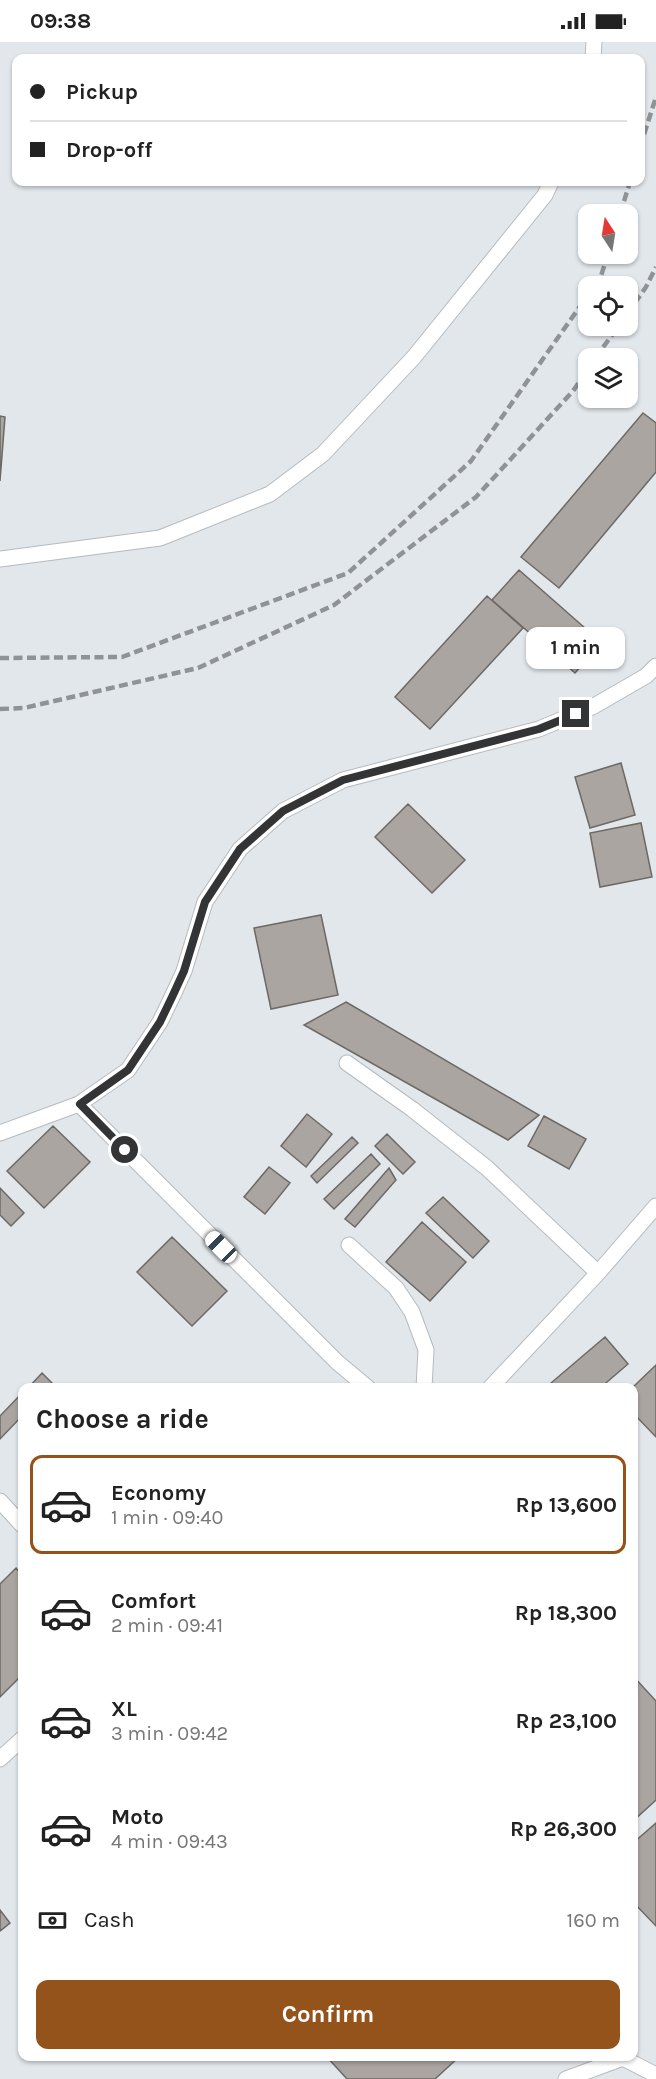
<!DOCTYPE html>
<html lang="en">
<head>
<meta charset="utf-8">
<style>
  body { margin:0; font-family:Karla,sans-serif; background:#f6f6f6; color:#222; height:100vh; display:flex; flex-direction:column; font-size:22px; white-space:nowrap }
  * { box-sizing:border-box; margin:0 }
  p { font-size:20px; color:#767676 }
  .icon { flex:none; width:33px; height:33px; fill:none; stroke:currentColor; stroke-width:2; stroke-linecap:round; stroke-linejoin:round }
  .map { position:relative; flex:1; overflow:hidden }
  .drawer { position:absolute; left:18px; top:1341px; width:620px; height:678px; display:flex; flex-direction:column; background:#fff; border-radius:12px; box-shadow:0 2px 4px #0004 }
  .drawer>* { flex:none }
  .top-card { position:absolute; left:12px; top:12px; width:633px; height:132px; border-radius:12px; box-shadow:0 2px 4px #0004; display:grid; align-content:center; height:132px; padding:0 18px; background:#fff }
  .needle { width:39px; rotate:348deg }
  .tools { position:absolute; left:578px; top:162px; display:grid; gap:12px }
  .tools a { display:grid; place-items:center; width:60px; height:60px; border-radius:12px; background:#fff; box-shadow:0 2px 4px #0004; font-size:30px }
  .end { position:absolute; width:27px; height:27px; margin:-14px; border:8px solid #323436; background:#fff; box-shadow:0 0 0 3px #fff }
  .from { border-radius:50% }
  .bubble { position:absolute; height:42px; border-radius:12px; background:#fff; box-shadow:0 2px 4px #0004; font-size:20px; font-weight:700; line-height:42px; text-align:center }
  .car { position:absolute; width:18px; height:36px; margin:-18px -9px; border-radius:8px; box-shadow:0 0 4px 2px #0007; background:linear-gradient(#fff 24%,#345 0 40%,#fff 0 76%,#345 0 86%,#fff 0) }
  .top-card b { display:flex; align-items:center; gap:21px; height:57px; font-size:22px }
  .top-card b+b { border-top:2px solid #e0e0e0 }
  .top-card i { width:15px; height:15px; background:#222 }
  ul { padding:0; list-style:none }
  li { display:flex; align-items:center; gap:18px; height:99px; margin:0 12px 9px; padding:0 6px; border:3px solid transparent; border-radius:12px }
  li div { flex:1 }
  li b { display:block; font-size:22px }
  li em { font-style:normal; font-weight:700 }
  li.on { border-color:#93531b }
  li>.icon { width:54px; height:54px; stroke-width:1.5 }
  h2 { padding:0 18px; font-size:27px; line-height:72px }
  .pay { display:flex; align-items:center; gap:15px; height:66px; padding:0 18px; font-size:22px }
  .pay p { margin-inline-start:auto }
  .cta { display:flex; gap:12px; margin-top:auto; padding:12px 18px }
  .cta a { flex:1; height:69px; border-radius:12px; background:#93531b; color:#fff; font-size:24px; font-weight:700; line-height:69px; text-align:center }
  .status { display:flex; justify-content:space-between; align-items:center; height:42px; padding:0 30px; background:#fff; direction:ltr }
  .status svg { height:16px; fill:currentColor }
  .map>svg:first-child { display:block }
  .building { fill:#aaa5a1; stroke:#6d6965; stroke-width:1.5 }
  .lines { fill:none; stroke-linecap:round; stroke-linejoin:round }
  .lane-casing { stroke:#b5babe; stroke-width:17 }
  .lane { stroke:#fff; stroke-width:15 }
  .rail { stroke:#8f9396; stroke-width:4.5; stroke-dasharray:9 4.5; stroke-linecap:butt }
  .route { stroke:#323436; stroke-width:8 }
</style>
</head>
<body>
<div class="status"><b>09:38</b><svg viewBox="0 0 49 12"><path d="M0 12V9h3v3zM5 12V6h3v6zM10 12V3h3v9zM15 12V0h3v12zM26 1h20v11H26zM47 4h2v5h-2z"/></svg></div>
<div class="map">
<svg width="656" height="2037" viewBox="0 0 656 2037">
  <rect width="100%" height="100%" fill="#e2e7eb"/>
  <!-- building -->
  <path class="building" d="M643,371L656,381V430L559,546L521,515Z
    M0,374L5,375L0,439Z
    M519,528L602,601L575,631L492,558Z
    M487,554L523,586L430,687L395,655Z
    M621,721L635,773L590,786L575,735Z
    M408,762L465,818L432,851L375,795Z
    M641,781L652,835L600,845L590,791Z
    M321,873L338,953L271,967L254,886Z
    M346,960L539,1073L508,1098L304,983Z
    M307,1072L332,1092L306,1125L281,1104Z
    M544,1074L586,1097L569,1127L528,1104Z
    M53,1084L90,1120L44,1166L7,1129Z
    M387,1092L415,1120L403,1132L375,1104Z
    M352,1095L358,1101L317,1141L311,1134Z
    M371,1112L380,1122L334,1167L324,1157Z
    M269,1125L290,1141L265,1172L244,1155Z
    M389,1126L396,1138L355,1185L345,1177Z
    M0,1146L24,1171L11,1184L0,1173Z
    M443,1155L489,1199L473,1216L426,1171Z
    M422,1180L466,1220L430,1259L386,1220Z
    M172,1195L227,1249L192,1284L137,1230Z
    M605,1295L628,1322L600,1346H555L551,1341Z
    M656,1323V1395L633,1371L632,1346Z
    M42,1331L54,1343L51,1346H28Z
    M22,1351V1374L0,1397V1374Z
    M16,1526L22,1533V1633L0,1655V1542Z
    M633,1634L656,1659V1758L633,1779Z
    M656,1781V1884L633,1860V1801Z
    M0,1868L10,1881L0,1889Z
    M326,2014H460L435,2037H347Z"/>
  <g class="lines">
    <defs>
      <path id="lane" d="M593,16L594,0
        M0,517L160,496L270,452L323,412L414,315L545,153L551,140
        M347,1021L412,1067L487,1126L598,1231
        M0,1091L79,1062
        M349,1203L396,1246L412,1270L426,1308L424,1346
        M368,1346L337,1320L79,1062L128,1028L160,980L173,953L184,929L205,860L240,807L283,769L343,738L539,687L594,664L646,634L656,624
        M490,1346L598,1231L656,1164
        M0,1459L22,1483
        M0,1717L22,1697
        M566,2037L623,2016L656,2033"/>
    </defs>
    <!-- lane casing -->
    <use href="#lane" class="lane-casing"/>
    <!-- lane -->
    <use href="#lane" class="lane"/>
    <!-- rail -->
    <path class="rail" d="M640,105L656,55
      M620,172L630,140
      M594,244L601,234L608,212
      M627,272L646,245L656,225
      M595,316L619,284
      M0,616L122,615L348,531L471,419L588,253
      M0,667L24,666L198,626L334,563L476,455L573,349L588,327"/>
  </g>
  <g class="lines">
    <!-- route -->
    <path class="route" d="M125,1108L80,1062L128,1028L160,980L173,953L184,929L205,860L240,807L283,769L343,738L539,687L576,672"/>
  </g>
</svg>
<div class="tools">
<a><svg class="needle" viewBox="-14 -14 28 28"><path d="M0-13l5 13h-10z" fill="#e53935"/><path d="M0 13l5-13h-10z" fill="#767676"/></svg></a>
<a><svg class="icon" aria-label="locate" viewBox="0 0 24 24"><circle cx="12" cy="12" r="6"/><path d="M12 2v4M12 18v4M2 12h4M18 12h4"/></svg></a>
<a><svg class="icon" aria-label="layers" viewBox="0 0 24 24"><path d="M12 4l9 5-9 5-9-5zM3 14l9 5 9-5"/></svg></a>
</div>
<i class="end from" style="left:125px;top:1108px"></i>
<i class="end" style="left:576px;top:672px"></i>
<div class="bubble" style="left:526px;top:585px;width:99px">1 min</div>
<i class="car" style="left:221px;top:1205px;rotate:315deg"></i>
<div class="top-card">
<b><i class="from"></i>Pickup</b>
<b><i></i>Drop-off</b>
</div>
<section class="drawer">
<h2>Choose a ride</h2>
<ul>
<li class="on"><svg class="icon" aria-label="car" viewBox="0 0 24 24"><path d="M5 17H2v-5l4-1 3-4h7l3 4 3 1v5h-3M9 17h6M6 11h13"/><circle cx="7" cy="17" r="2"/><circle cx="17" cy="17" r="2"/></svg><div><b>Economy</b><p>1 min · 09:40</p></div><em>Rp 13,600</em></li>
<li><svg class="icon" aria-label="car" viewBox="0 0 24 24"><path d="M5 17H2v-5l4-1 3-4h7l3 4 3 1v5h-3M9 17h6M6 11h13"/><circle cx="7" cy="17" r="2"/><circle cx="17" cy="17" r="2"/></svg><div><b>Comfort</b><p>2 min · 09:41</p></div><em>Rp 18,300</em></li>
<li><svg class="icon" aria-label="car" viewBox="0 0 24 24"><path d="M5 17H2v-5l4-1 3-4h7l3 4 3 1v5h-3M9 17h6M6 11h13"/><circle cx="7" cy="17" r="2"/><circle cx="17" cy="17" r="2"/></svg><div><b>XL</b><p>3 min · 09:42</p></div><em>Rp 23,100</em></li>
<li><svg class="icon" aria-label="car" viewBox="0 0 24 24"><path d="M5 17H2v-5l4-1 3-4h7l3 4 3 1v5h-3M9 17h6M6 11h13"/><circle cx="7" cy="17" r="2"/><circle cx="17" cy="17" r="2"/></svg><div><b>Moto</b><p>4 min · 09:43</p></div><em>Rp 26,300</em></li>
</ul>
<div class="pay"><svg class="icon" aria-label="cash" viewBox="0 0 24 24"><path d="M3 7h18v10H3z"/><circle cx="12" cy="12" r="2"/></svg>Cash<p>160 m</p></div>
<div class="cta"><a>Confirm</a></div>
</section>
</div>
</body>
</html>
